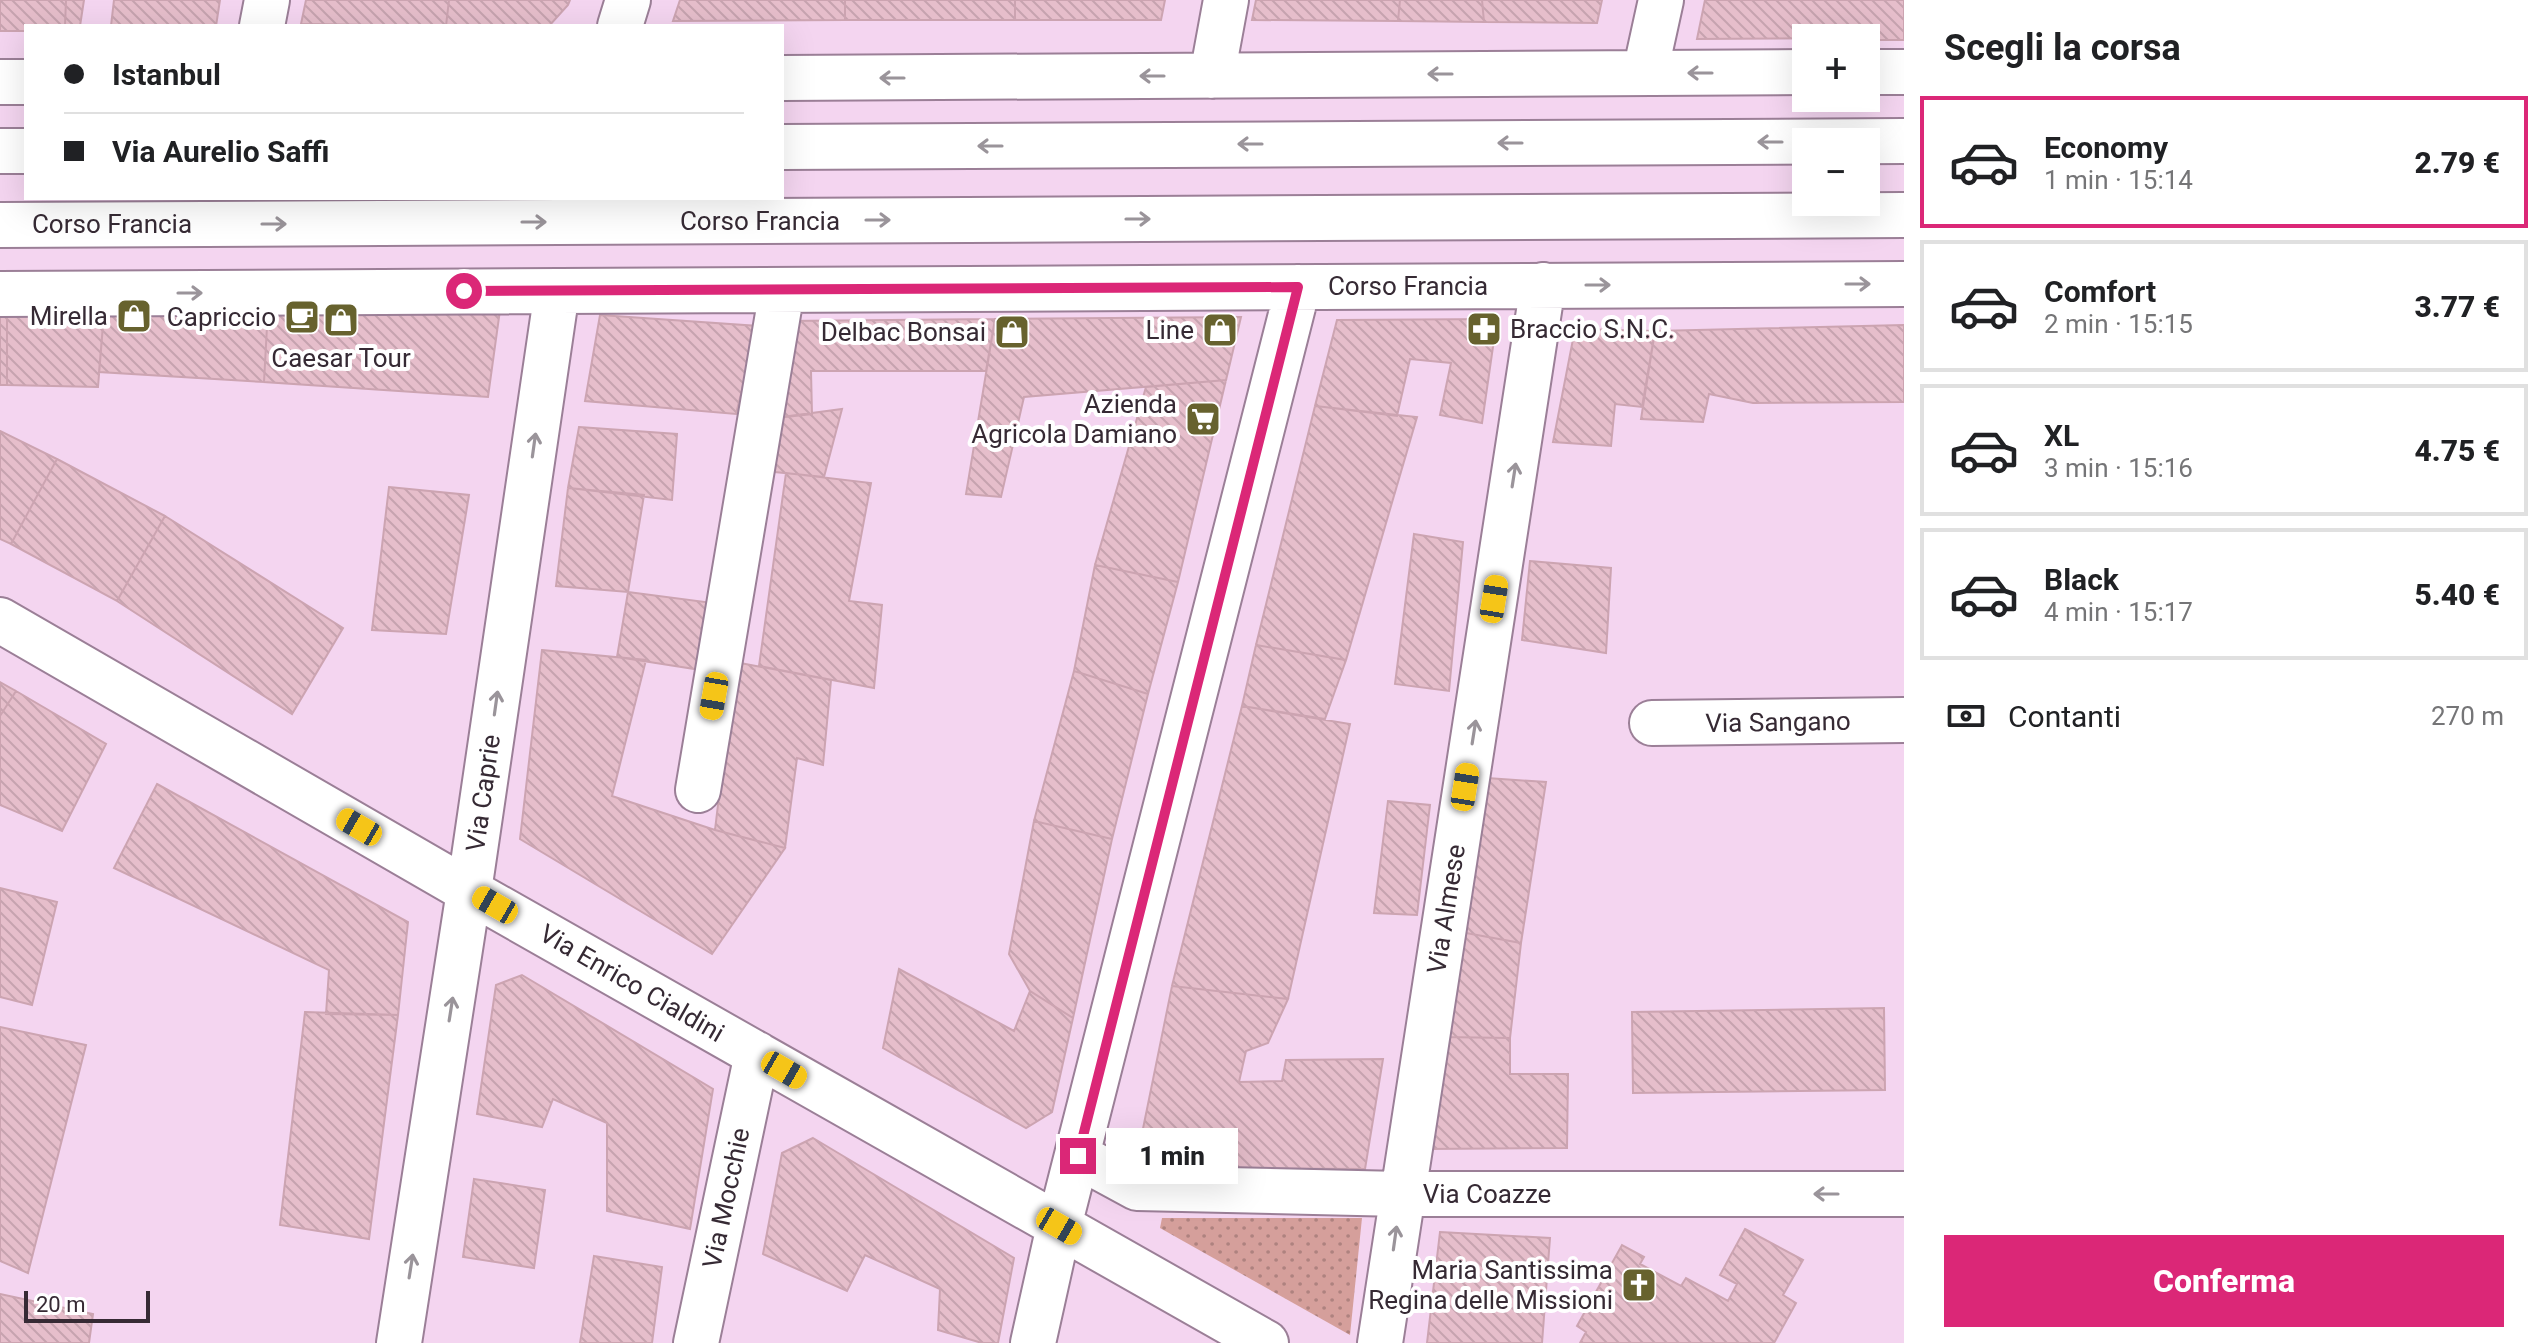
<!DOCTYPE html>
<html lang="it">
<head>
<meta charset="utf-8">
<style>
  body { margin:0; font-family:Roboto,sans-serif; background:#f2f2f2; color:#202124; height:100vh; display:flex; flex-direction:column; font-size:30px; white-space:nowrap }
  * { box-sizing:border-box; margin:0 }
  p { font-size:26px; color:#757577 }
  .icon { flex:none; width:44px; height:44px; fill:none; stroke:currentColor; stroke-width:2; stroke-linecap:round; stroke-linejoin:round }
  .map { position:relative; flex:1; overflow:hidden }
  .side { display:flex; flex-direction:column; background:#fff; width:640px }
  .side>* { flex:none }
  .top-card { position:absolute; left:24px; top:24px; width:760px; height:176px; border-radius:0px; box-shadow:0 8px 32px #0002; display:grid; align-content:center; height:176px; padding:0 40px; background:#fff }
  .controls { position:absolute; left:1792px; top:24px; display:grid; gap:16px }
  .controls a { display:grid; place-items:center; width:88px; height:88px; border-radius:0px; background:#fff; box-shadow:0 8px 32px #0002; font-size:40px }
  .scale { position:absolute; left:24px; bottom:20px; width:126px; box-sizing:border-box; padding-left:8px; border:4px solid #362a34; border-top:0; font-size:22px; line-height:28px; white-space:nowrap; color:#362a34; -webkit-text-stroke:6px #fff; paint-order:stroke }
  .end { position:absolute; width:36px; height:36px; margin:-18px; border:10px solid #db2777; background:#fff; box-shadow:0 0 0 4px #fff }
  .from { border-radius:50% }
  .bubble { position:absolute; height:56px; border-radius:0px; background:#fff; box-shadow:0 8px 32px #0002; font-size:26px; font-weight:800; line-height:56px; text-align:center }
  .car { position:absolute; width:24px; height:48px; margin:-24px -12px; border-radius:10px; box-shadow:0 0 6px 2px #0007; background:linear-gradient(#f5c518 24%,#345 0 40%,#f5c518 0 76%,#345 0 86%,#f5c518 0) }
  .top-card b { display:flex; align-items:center; gap:28px; height:76px; font-size:30px }
  .top-card b+b { border-top:2px solid #e0e0e0 }
  .top-card i { width:20px; height:20px; background:#202124 }
  ul { padding:0; list-style:none }
  li { display:flex; align-items:center; gap:24px; height:132px; margin:0 16px 12px; padding:0 24px; border:4px solid #e0e0e0; border-radius:0px }
  li div { flex:1 }
  li b { display:block; font-size:30px }
  li em { font-style:normal; font-weight:800 }
  li.active { border-color:#db2777 }
  li>.icon { width:72px; height:72px; stroke-width:1.5 }
  h2 { padding:0 40px; font-size:36px; line-height:96px }
  .pay { display:flex; align-items:center; gap:20px; height:88px; padding:0 40px; font-size:30px }
  .pay p { margin-inline-start:auto }
  .button { display:flex; gap:16px; margin-top:auto; padding:16px 40px }
  .button a { flex:1; height:92px; border-radius:0px; background:#db2777; color:#fff; font-size:32px; font-weight:800; line-height:92px; text-align:center }
  main { display:flex; flex:1; min-height:0 }
  .map>svg:first-child { display:block }
  .garden { fill:url(#garden-dots) }
  .building { fill:url(#building-back-hatch); stroke:#cca4b1; stroke-width:2 }
  .lines { fill:none; stroke-linecap:round; stroke-linejoin:round }
  .minor-casing { stroke:#9b7f97; stroke-width:48 }
  .major-casing { stroke:#9b7f97; stroke-width:48 }
  .minor { stroke:#fff; stroke-width:44 }
  .major { stroke:#fff; stroke-width:44 }
  .oneway { stroke:#9a949a }
  .route { stroke:#db2777; stroke-width:10 }
  .labels { text-anchor:middle; dominant-baseline:central; stroke-width:8; stroke-linejoin:round; paint-order:stroke }
  .street-label { font-size:26px; fill:#362a34; stroke:#fff }
  .poi-label { font-size:26px; fill:#362a34; stroke:#fff; text-anchor:end }
</style>
</head>
<body>
<main>
<div class="map">
<svg width="1904" height="1343" viewBox="0 0 1904 1343">
  <defs>
    <pattern id="garden-dots" width="8" height="8" patternUnits="userSpaceOnUse" patternTransform="scale(2)"><rect width="8" height="8" fill="#d59f9b"/><path d="M2 2h.1M6 6h.1" fill="none" stroke="#ae827f" stroke-width="1.8" stroke-linecap="round"/></pattern>
    <pattern id="building-back-hatch" width="6" height="6" patternUnits="userSpaceOnUse" patternTransform="scale(2)"><rect width="6" height="6" fill="#e6becb"/><path d="M-1 5l2 2M0 0l6 6M5-1l2 2" fill="none" stroke="#c6a3af"/></pattern>
  </defs>
  <rect width="100%" height="100%" fill="#f4d5f0"/>
  <!-- garden -->
  <path class="garden" d="M1162,1218H1362L1350,1335L1160,1228Z"/>
  <!-- building -->
  <path class="building" d="M0,0H66L65,26H26V31H0Z
    M66,0H84L80,26H65Z
    M114,0H220L216,26H111Z
    M306,0H449L446,26L301,24Z
    M449,0H570L568,5L549,26H446Z
    M680,0H845V20L673,21Z
    M845,0H1015V20H845Z
    M1015,0H1165L1161,20H1015Z
    M1256,0H1400L1398,21L1252,20Z
    M1400,0H1482L1484,22L1398,21Z
    M1482,0H1602L1597,23L1484,22Z
    M1705,0H1904V40H1866V38L1697,39Z
    M268,308L264,382L99,372L104,313Z
    M268,308L500,310L488,397L264,382Z
    M0,312H7V385H0Z
    M7,312L104,313L98,387L7,385Z
    M600,315L758,326L736,414L585,401Z
    M1241,317L1226,380L1024,397L1001,497L966,494L995,319Z
    M995,319L986,371H811L812,414L775,418L786,321Z
    M1497,319L1482,423L1440,415L1451,363L1410,359L1397,416L1315,406L1337,320Z
    M1904,325V402L1753,403L1709,394L1703,422L1641,419L1655,331Z
    M1575,329L1655,331L1642,407L1615,404L1611,446L1553,442Z
    M1226,380L1178,582L1095,565L1146,387Z
    M1315,406L1417,417L1346,660L1256,645Z
    M842,409L824,477L765,471L775,418Z
    M579,427L677,434L672,500L568,488Z
    M0,431L57,459L11,544L0,539Z
    M57,459L165,516L117,601L11,544Z
    M786,473L871,483L849,601L882,605L874,688L759,666Z
    M389,487L469,495L446,634L372,630Z
    M568,488L644,495L628,592L556,586Z
    M165,516L343,628L292,714L117,601Z
    M1414,534L1463,542L1449,691L1395,684Z
    M1530,561L1611,568L1606,653L1522,640Z
    M1095,565L1178,582L1148,694L1074,671Z
    M628,592L713,603L701,670L617,657Z
    M1256,645L1346,660L1325,719L1242,706Z
    M542,650L646,660L612,796L715,830L785,848L712,954L520,839Z
    M735,662L831,680L823,765L797,758L785,848L715,830Z
    M1074,671L1148,694L1112,839L1034,821Z
    M0,682L16,691L0,716Z
    M16,691L106,744L62,831L0,805V716Z
    M1242,706L1350,724L1288,999L1172,986Z
    M1473,777L1546,782L1521,943L1455,931Z
    M157,784L408,922L398,1015L326,1014L329,970L114,868Z
    M1388,801L1430,805L1417,915L1374,913Z
    M1034,821L1112,839L1073,1018L1030,991L1009,954Z
    M0,888L57,902L32,1005L0,997Z
    M1455,931L1521,943L1510,1038L1441,1037Z
    M899,969L1014,1031L1030,991L1073,1018L1052,1112L1026,1128L883,1048Z
    M522,975L713,1089L690,1229L607,1211V1123L553,1099L542,1127L477,1114L496,985Z
    M1172,986L1288,999L1268,1043L1246,1051L1239,1082L1282,1081L1286,1060L1383,1059L1365,1169L1135,1168Z
    M1884,1008L1885,1090L1633,1093L1632,1012Z
    M305,1012L398,1015L369,1239L280,1225Z
    M0,1027L86,1045L28,1273L0,1261Z
    M1441,1037L1510,1038V1074H1568L1567,1148L1428,1149Z
    M813,1138L1014,1258L998,1343H982L938,1330L940,1289L865,1255L847,1291L763,1254L782,1153Z
    M474,1179L545,1190L534,1268L463,1257Z
    M1745,1229L1803,1260L1783,1295L1796,1303L1774,1343H1580L1586,1332L1577,1326L1622,1245L1644,1257L1640,1264L1681,1286L1686,1278L1728,1301L1737,1284L1720,1275Z
    M1440,1232L1550,1238L1542,1343H1427Z
    M594,1256L662,1267L652,1343H580Z
    M0,1294L93,1314L89,1343H0Z"/>
  <g class="lines">
    <defs>
      <path id="minor" d="M262,26L267,0
        M620,26L628,0
        M1866,72H1904
        M1645,73L1661,0
        M1212,76L1226,0
        M782,78L1806,72
        M0,82H26
        M0,294L1904,284
        M0,620L469,891L1266,1343
        M1652,723L1904,720
        M698,790L782,290
        M1078,1156L1137,1188L1401,1194H1904
        M399,1343L469,891L557,291
        M696,1343L757,1054
        M1033,1343L1059,1226L1298,287
        M1380,1343L1543,285"/>
      <path id="major" d="M782,147L1904,141
        M0,151H26
        M0,225L1904,215"/>
    </defs>
    <!-- minor casing -->
    <use href="#minor" class="minor-casing"/>
    <!-- major casing -->
    <use href="#major" class="major-casing"/>
    <!-- minor -->
    <use href="#minor" class="minor"/>
    <!-- major -->
    <use href="#major" class="major"/>
  </g>
  <!-- one-way arrows -->
  <defs><path id="oneway-shaft" d="M-6 0H5M1.5-3L5.5 0L1.5 3" fill="none" stroke-width="1.6" stroke-linecap="round" stroke-linejoin="round" transform="scale(2)"/></defs>
  <g class="oneway">
    <use href="#oneway-shaft" transform="translate(1700 73) rotate(180)"/>
    <use href="#oneway-shaft" transform="translate(1440 74) rotate(180)"/>
    <use href="#oneway-shaft" transform="translate(1152 76) rotate(180)"/>
    <use href="#oneway-shaft" transform="translate(892 78) rotate(180)"/>
    <use href="#oneway-shaft" transform="translate(1770 142) rotate(180)"/>
    <use href="#oneway-shaft" transform="translate(1510 143) rotate(180)"/>
    <use href="#oneway-shaft" transform="translate(1250 144) rotate(180)"/>
    <use href="#oneway-shaft" transform="translate(990 146) rotate(180)"/>
    <use href="#oneway-shaft" transform="translate(1138 219)"/>
    <use href="#oneway-shaft" transform="translate(878 220)"/>
    <use href="#oneway-shaft" transform="translate(534 222)"/>
    <use href="#oneway-shaft" transform="translate(274 224)"/>
    <use href="#oneway-shaft" transform="translate(1858 284)"/>
    <use href="#oneway-shaft" transform="translate(1598 285)"/>
    <use href="#oneway-shaft" transform="translate(190 293)"/>
    <use href="#oneway-shaft" transform="translate(534 445) rotate(-82)"/>
    <use href="#oneway-shaft" transform="translate(1514 475) rotate(-81)"/>
    <use href="#oneway-shaft" transform="translate(496 703) rotate(-82)"/>
    <use href="#oneway-shaft" transform="translate(1474 732) rotate(-81)"/>
    <use href="#oneway-shaft" transform="translate(451 1009) rotate(-81)"/>
    <use href="#oneway-shaft" transform="translate(1826 1194) rotate(180)"/>
    <use href="#oneway-shaft" transform="translate(1395 1238) rotate(-82)"/>
    <use href="#oneway-shaft" transform="translate(411 1266) rotate(-81)"/>
  </g>
  <g class="lines">
    <!-- route -->
    <path class="route" d="M464,291L1298,287L1078,1156"/>
  </g>
  <!-- icons -->
  <defs>
    <symbol id="shop-square" viewBox="-11 -11 22 22"><rect x="-9" y="-9" width="18" height="18" rx="4" fill="#67622e" stroke="#fff"/><path d="M-5-2.5h2.3a2.7 3.5 0 0 1 5.4 0H5L5.5 6h-11ZM-1.5-2.5h3a1.5 2.3 0 0 0-3 0Z" fill="#fff"/></symbol>
    <symbol id="cafe-square" viewBox="-11 -11 22 22"><rect x="-9" y="-9" width="18" height="18" rx="4" fill="#67622e" stroke="#fff"/><path d="M-5.5-4.5H6V0H3Q3 3.5 0 3.5H-2.5Q-5.5 3.5-5.5 0ZM3-3.2v2h1.7v-2ZM-6 4.5H4V6H-6Z" fill="#fff"/></symbol>
    <symbol id="pharmacy-square" viewBox="-11 -11 22 22"><rect x="-9" y="-9" width="18" height="18" rx="4" fill="#67622e" stroke="#fff"/><path d="M-2-6h4v4h4v4h-4v4h-4v-4h-4v-4h4Z" fill="#fff"/></symbol>
    <symbol id="supermarket-square" viewBox="-11 -11 22 22"><rect x="-9" y="-9" width="18" height="18" rx="4" fill="#67622e" stroke="#fff"/><path d="M-6-5.5h2.5l.6 2H6L4.5 2H-2.5L-4.4-4H-6ZM-1.5 3.2a1.3 1.3 0 1 0 .1 0ZM3 3.2a1.3 1.3 0 1 0 .1 0Z" fill="#fff"/></symbol>
    <symbol id="church-square" viewBox="-11 -11 22 22"><rect x="-9" y="-9" width="18" height="18" rx="4" fill="#67622e" stroke="#fff"/><path d="M-1.2-6h2.4v3.5h3.3v2.4h-3.3V6h-2.4V-.1h-3.3v-2.4h3.3Z" fill="#fff"/></symbol>
  </defs>
  <g fill-rule="evenodd">
    <use href="#shop-square" x="114" y="296" width="40" height="40"/>
    <use href="#cafe-square" x="282" y="297" width="40" height="40"/>
    <use href="#shop-square" x="321" y="300" width="40" height="40"/>
    <use href="#pharmacy-square" x="1464" y="309" width="40" height="40"/>
    <use href="#shop-square" x="1200" y="310" width="40" height="40"/>
    <use href="#shop-square" x="992" y="312" width="40" height="40"/>
    <use href="#supermarket-square" x="1183" y="399" width="40" height="40"/>
    <use href="#church-square" x="1619" y="1265" width="40" height="40"/>
  </g>
  <g class="labels">
    <!-- street labels -->
    <g class="street-label">
      <text x="760" y="221">Corso Francia</text>
      <text x="112" y="224">Corso Francia</text>
      <text x="1408" y="286">Corso Francia</text>
      <text transform="translate(1778 722) rotate(-1)">Via Sangano</text>
      <text transform="translate(483 793) rotate(-82)">Via Caprie</text>
      <text transform="translate(1446 909) rotate(-81)">Via Almese</text>
      <text transform="translate(632 983) rotate(30)">Via Enrico Cialdini</text>
      <text x="1487" y="1194">Via Coazze</text>
      <text transform="translate(726 1198) rotate(-78)">Via Mocchie</text>
    </g>
    <!-- poi labels -->
    <g class="poi-label">
      <text x="108" y="316">Mirella</text>
      <text x="276" y="317">Capriccio</text>
      <text x="1510" y="329" text-anchor="start">Braccio S.N.C.</text>
      <text x="1194" y="330">Line</text>
      <text x="986" y="332">Delbac Bonsai</text>
      <text x="341" y="358" text-anchor="middle">Caesar Tour</text>
      <text x="1177" y="404">Azienda<tspan x="1177" dy="30">Agricola Damiano</tspan></text>
      <text x="1613" y="1270">Maria Santissima<tspan x="1613" dy="30">Regina delle Missioni</tspan></text>
    </g>
  </g>
</svg>
<div class="controls">
<a>+</a>
<a>−</a>
</div>
<div class="scale">20 m</div>
<i class="end from" style="left:464px;top:291px"></i>
<i class="end" style="left:1078px;top:1156px"></i>
<div class="bubble" style="left:1106px;top:1128px;width:132px">1 min</div>
<i class="car" style="left:1494px;top:599px;rotate:9deg"></i>
<i class="car" style="left:714px;top:696px;rotate:190deg"></i>
<i class="car" style="left:1465px;top:787px;rotate:9deg"></i>
<i class="car" style="left:359px;top:827px;rotate:300deg"></i>
<i class="car" style="left:495px;top:905px;rotate:300deg"></i>
<i class="car" style="left:784px;top:1070px;rotate:120deg"></i>
<i class="car" style="left:1059px;top:1226px;rotate:120deg"></i>
<div class="top-card">
<b><i class="from"></i>Istanbul</b>
<b><i></i>Via Aurelio Saffi</b>
</div>
</div>
<section class="side">
<h2>Scegli la corsa</h2>
<ul>
<li class="active"><svg class="icon" aria-label="car" viewBox="0 0 24 24"><path d="M5 17H2v-5l4-1 3-4h7l3 4 3 1v5h-3M9 17h6M6 11h13"/><circle cx="7" cy="17" r="2"/><circle cx="17" cy="17" r="2"/></svg><div><b>Economy</b><p>1 min · 15:14</p></div><em>2.79 €</em></li>
<li><svg class="icon" aria-label="car" viewBox="0 0 24 24"><path d="M5 17H2v-5l4-1 3-4h7l3 4 3 1v5h-3M9 17h6M6 11h13"/><circle cx="7" cy="17" r="2"/><circle cx="17" cy="17" r="2"/></svg><div><b>Comfort</b><p>2 min · 15:15</p></div><em>3.77 €</em></li>
<li><svg class="icon" aria-label="car" viewBox="0 0 24 24"><path d="M5 17H2v-5l4-1 3-4h7l3 4 3 1v5h-3M9 17h6M6 11h13"/><circle cx="7" cy="17" r="2"/><circle cx="17" cy="17" r="2"/></svg><div><b>XL</b><p>3 min · 15:16</p></div><em>4.75 €</em></li>
<li><svg class="icon" aria-label="car" viewBox="0 0 24 24"><path d="M5 17H2v-5l4-1 3-4h7l3 4 3 1v5h-3M9 17h6M6 11h13"/><circle cx="7" cy="17" r="2"/><circle cx="17" cy="17" r="2"/></svg><div><b>Black</b><p>4 min · 15:17</p></div><em>5.40 €</em></li>
</ul>
<div class="pay"><svg class="icon" aria-label="cash" viewBox="0 0 24 24"><path d="M3 7h18v10H3z"/><circle cx="12" cy="12" r="2"/></svg>Contanti<p>270 m</p></div>
<div class="button"><a>Conferma</a></div>
</section>
</main>
</body>
</html>
